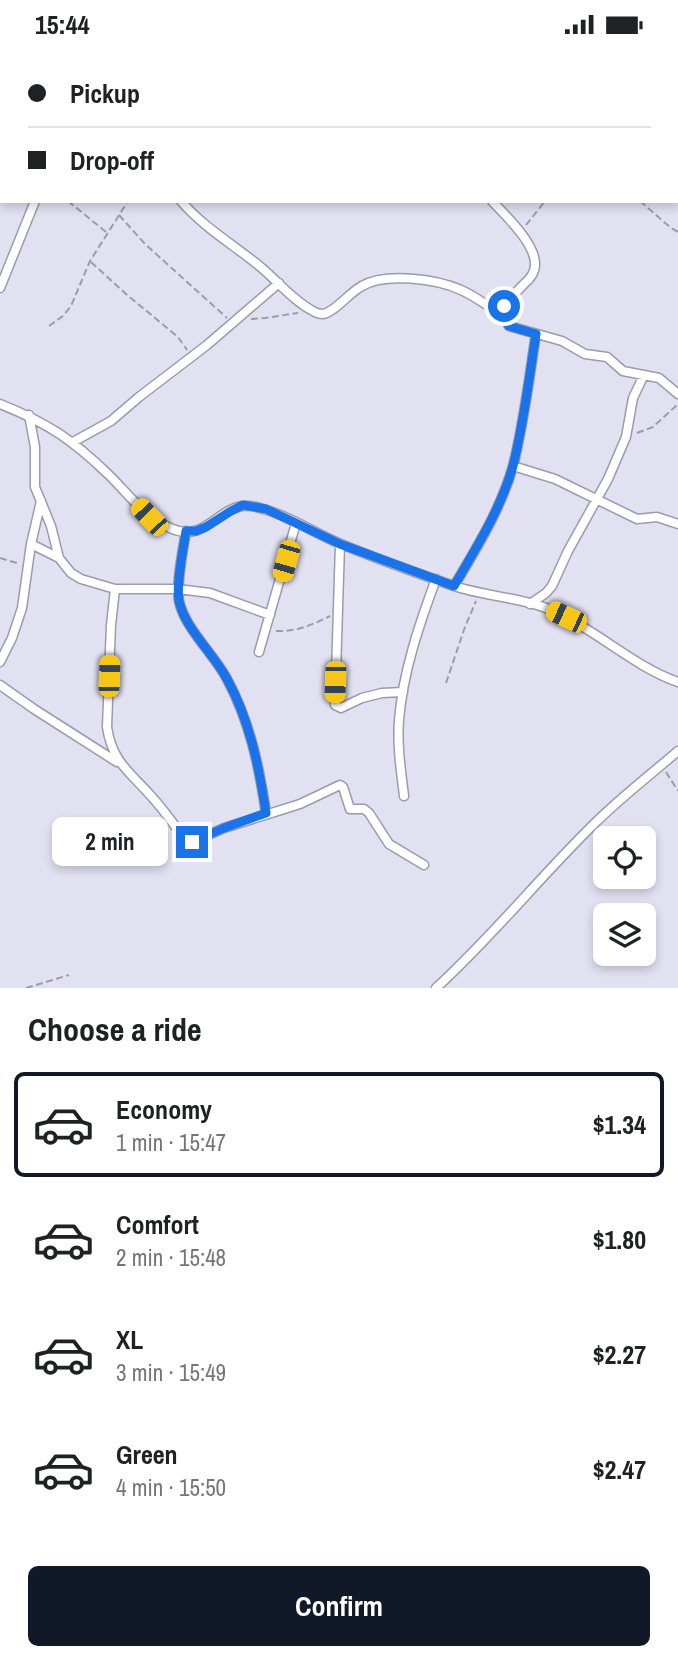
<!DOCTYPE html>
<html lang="en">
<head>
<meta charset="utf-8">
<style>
  body { margin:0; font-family:"Archivo Narrow",sans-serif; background:#f6f6f6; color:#202124; height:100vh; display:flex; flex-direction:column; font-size:26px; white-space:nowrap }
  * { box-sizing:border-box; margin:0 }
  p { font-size:23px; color:#757577 }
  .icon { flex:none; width:38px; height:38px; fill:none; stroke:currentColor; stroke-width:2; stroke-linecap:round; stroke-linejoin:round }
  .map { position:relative; height:939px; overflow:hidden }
  .panel { display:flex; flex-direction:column; background:#fff; flex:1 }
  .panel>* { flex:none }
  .banner { position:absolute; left:0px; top:0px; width:679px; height:154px; box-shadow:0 4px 10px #0003; display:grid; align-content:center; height:154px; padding:0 28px; background:#fff }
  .controls { position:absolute; left:593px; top:777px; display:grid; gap:14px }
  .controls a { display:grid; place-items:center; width:63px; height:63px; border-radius:10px; background:#fff; box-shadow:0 4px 10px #0003; font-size:35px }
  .end { position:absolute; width:32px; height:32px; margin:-16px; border:9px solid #1a73e8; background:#fff; box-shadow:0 0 0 4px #fff }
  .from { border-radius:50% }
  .bubble { position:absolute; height:49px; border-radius:10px; background:#fff; box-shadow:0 4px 10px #0003; font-size:23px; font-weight:700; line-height:49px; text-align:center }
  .car { position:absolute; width:21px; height:42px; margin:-21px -10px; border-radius:9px; box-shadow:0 0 5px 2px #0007; background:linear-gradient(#f5c518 24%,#345 0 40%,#f5c518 0 76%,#345 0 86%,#f5c518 0) }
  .banner b { display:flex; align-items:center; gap:24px; height:66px; font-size:26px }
  .banner b+b { border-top:2px solid #e0e0e0 }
  .banner i { width:18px; height:18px; background:#202124 }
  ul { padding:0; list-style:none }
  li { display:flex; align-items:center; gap:21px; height:105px; margin:0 14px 10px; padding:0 14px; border:4px solid transparent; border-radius:10px }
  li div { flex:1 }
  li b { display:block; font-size:26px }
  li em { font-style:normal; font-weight:700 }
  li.active { border-color:#111827 }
  li>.icon { width:63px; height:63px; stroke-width:1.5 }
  h2 { padding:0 28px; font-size:32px; line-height:84px }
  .button { display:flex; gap:14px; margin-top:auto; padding:14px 28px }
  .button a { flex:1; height:80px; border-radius:10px; background:#111827; color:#fff; font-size:28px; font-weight:700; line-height:80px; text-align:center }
  .status { display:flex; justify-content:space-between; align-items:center; height:49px; padding:0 35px; background:#fff; direction:ltr }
  .status svg { height:19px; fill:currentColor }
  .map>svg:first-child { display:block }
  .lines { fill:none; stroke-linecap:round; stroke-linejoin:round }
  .minor-casing { stroke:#9c9aab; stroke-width:11 }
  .path { stroke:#9c9ca9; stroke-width:2; stroke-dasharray:7 3.5; stroke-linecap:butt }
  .minor { stroke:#fff; stroke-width:8 }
  .route { stroke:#1a73e8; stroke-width:9 }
</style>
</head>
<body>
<div class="status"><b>15:44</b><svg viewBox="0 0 49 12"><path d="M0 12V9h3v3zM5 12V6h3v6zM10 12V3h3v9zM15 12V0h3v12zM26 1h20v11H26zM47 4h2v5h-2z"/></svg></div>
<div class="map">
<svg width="678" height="939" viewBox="0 0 678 939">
  <rect width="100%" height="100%" fill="#e2e1f2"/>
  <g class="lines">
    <defs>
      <path id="minor" d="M48,0L49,2
        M345,0L347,2
        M542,0L545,2
        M39,2L41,0
        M134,2L136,0
        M244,2L246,0
        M0,42L2,40
        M677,55H678
        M0,112L2,113
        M181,152C205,180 236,197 263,220C279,234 294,252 313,262C316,264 319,265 323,265C335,263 350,243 362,237C385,223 437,230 461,241C475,247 489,258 502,266
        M492,152C506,167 536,195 535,216C535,224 530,230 524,235C515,245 505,252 502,266L509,277L562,292L585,305L607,308L623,322L659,329L678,345
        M0,239L35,152
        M0,355C48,374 73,391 110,427C130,447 143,466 170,479C204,494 216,461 242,457C248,456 258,458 263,460C288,466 316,485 341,495C377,510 414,523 451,536C485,548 525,548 558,564C600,584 635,618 678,633
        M29,366L35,398V438L51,477L59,509L71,524L81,530L115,540H178L210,544L270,566
        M73,393L111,372L139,348L207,296L279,234
        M513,417L555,430L637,470L657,468L678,475
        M186,482C183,501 176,534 179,552C185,580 214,605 227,630C250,673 259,717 266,764
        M31,495L59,509
        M340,495L335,656L341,659L362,649L382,644L403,643
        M454,537C476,500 501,460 513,417C524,374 529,329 536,285
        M115,540L111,576L107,678C112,713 130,723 151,747C164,761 175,777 186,792L188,794L195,792L224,779L300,755L340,736L343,738L350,760H364L369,764L389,795L424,816
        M530,555L546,544L552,537L568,502L608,430L626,388L633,349L644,326
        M259,603L296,474
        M0,613L12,589L22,559L31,495L41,452
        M0,636L34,660L117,713
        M404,747C401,722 397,696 399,671C403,623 419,576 436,530
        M436,939C492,888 539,829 593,776C619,750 650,726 678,702"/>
    </defs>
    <!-- minor casing -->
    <use href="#minor" class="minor-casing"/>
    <!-- path -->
    <path class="path" d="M68,152L106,183
      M640,152L671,179L678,183
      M119,166L145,195L227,269
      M526,176L545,152
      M91,213L126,245L178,288L187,301
      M251,270L265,269L298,264
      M49,277L63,267L71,257L90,212L128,152
      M637,384L653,378L678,355
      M0,509L20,515
      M276,582C296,583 312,576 330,567
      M446,634L465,578L476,552
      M666,723L678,742
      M26,939L69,926"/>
    <!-- minor -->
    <use href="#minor" class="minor"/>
  </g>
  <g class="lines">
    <!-- route -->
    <path class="route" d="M192,793L224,779L266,764C259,718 250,672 227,630C214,605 185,580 179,552C176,534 183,502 186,482H196L206,478L231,462L243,456L266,460L340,495L454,537C476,499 501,460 513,417C524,374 529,329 536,285L509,277L502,266L504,257"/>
  </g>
</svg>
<div class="controls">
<a><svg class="icon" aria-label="locate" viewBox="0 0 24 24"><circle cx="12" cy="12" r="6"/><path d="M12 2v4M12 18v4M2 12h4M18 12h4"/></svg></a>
<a><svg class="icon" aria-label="layers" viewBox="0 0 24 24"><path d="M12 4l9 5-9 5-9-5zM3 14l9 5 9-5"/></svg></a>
</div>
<i class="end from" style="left:504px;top:257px"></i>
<i class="end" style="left:192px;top:793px"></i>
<div class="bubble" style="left:52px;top:768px;width:116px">2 min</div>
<i class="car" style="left:149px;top:468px;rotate:316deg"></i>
<i class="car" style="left:286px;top:512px;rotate:196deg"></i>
<i class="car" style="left:566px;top:568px;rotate:295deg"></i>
<i class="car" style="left:109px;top:627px;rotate:2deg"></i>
<i class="car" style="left:335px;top:633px;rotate:182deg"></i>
<div class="banner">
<b><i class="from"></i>Pickup</b>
<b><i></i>Drop-off</b>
</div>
</div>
<section class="panel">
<h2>Choose a ride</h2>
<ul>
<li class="active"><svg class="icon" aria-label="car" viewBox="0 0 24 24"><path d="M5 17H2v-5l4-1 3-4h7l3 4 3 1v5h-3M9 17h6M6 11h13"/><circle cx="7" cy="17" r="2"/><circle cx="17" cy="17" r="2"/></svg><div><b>Economy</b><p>1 min · 15:47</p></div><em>$1.34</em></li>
<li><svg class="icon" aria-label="car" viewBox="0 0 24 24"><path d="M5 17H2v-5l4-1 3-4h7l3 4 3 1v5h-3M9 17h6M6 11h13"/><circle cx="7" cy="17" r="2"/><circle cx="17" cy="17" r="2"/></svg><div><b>Comfort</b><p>2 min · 15:48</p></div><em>$1.80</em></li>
<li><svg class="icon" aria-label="car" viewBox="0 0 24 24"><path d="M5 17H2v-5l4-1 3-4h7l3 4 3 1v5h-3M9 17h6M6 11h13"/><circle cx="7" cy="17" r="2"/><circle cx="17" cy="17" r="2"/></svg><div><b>XL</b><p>3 min · 15:49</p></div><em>$2.27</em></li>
<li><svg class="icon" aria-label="car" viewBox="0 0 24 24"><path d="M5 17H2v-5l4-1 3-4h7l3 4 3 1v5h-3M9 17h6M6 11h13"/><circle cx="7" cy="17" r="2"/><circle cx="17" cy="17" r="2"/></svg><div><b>Green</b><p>4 min · 15:50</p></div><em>$2.47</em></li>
</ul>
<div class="button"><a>Confirm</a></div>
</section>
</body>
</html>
